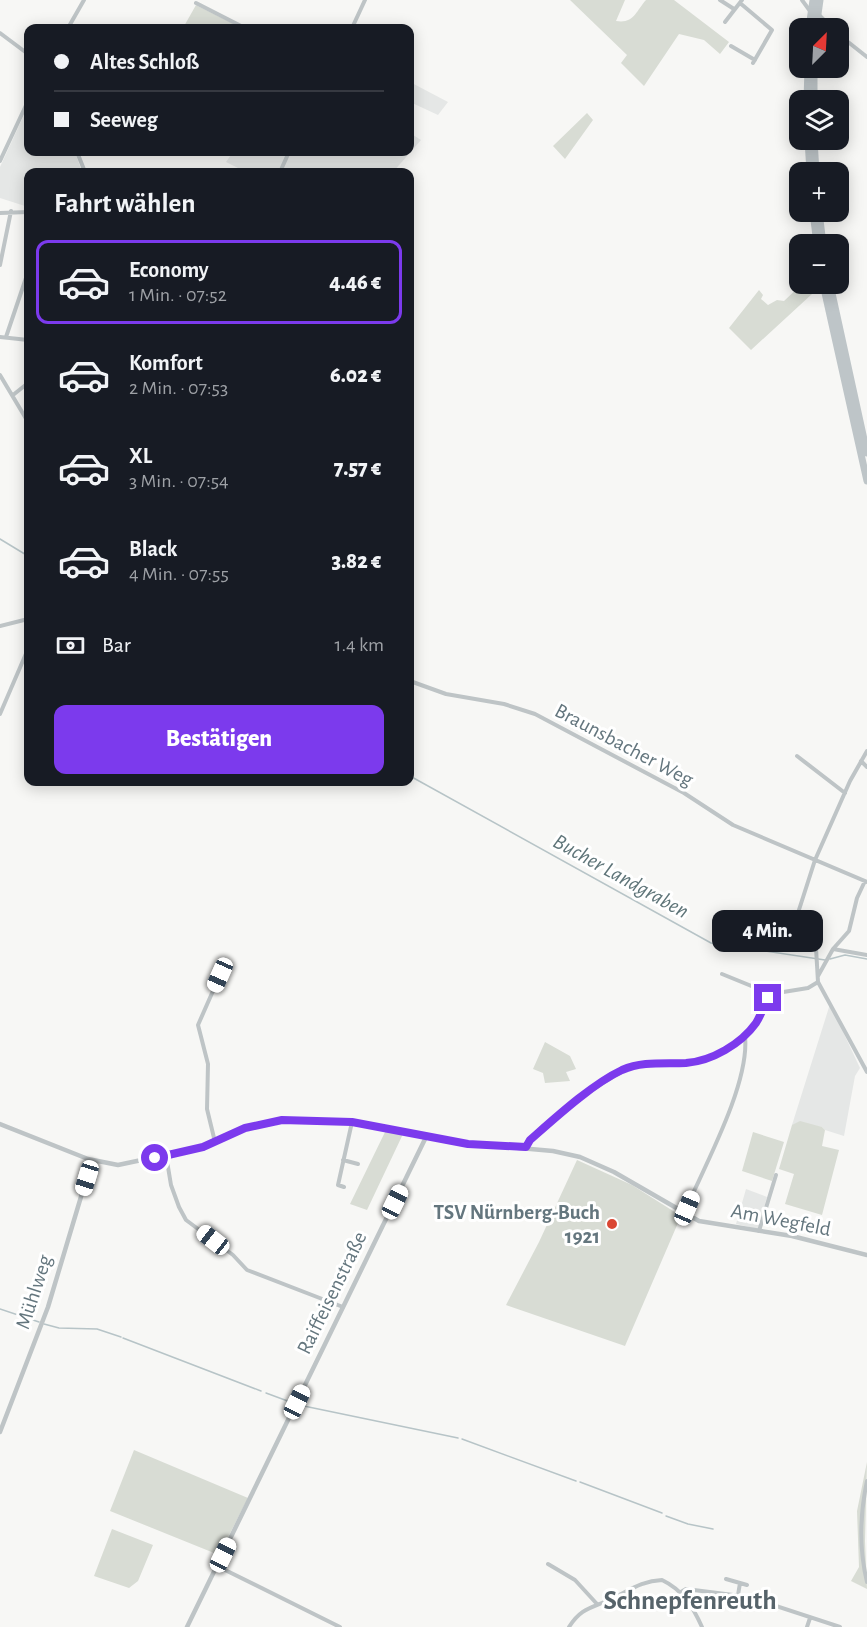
<!DOCTYPE html>
<html lang="de">
<head>
<meta charset="utf-8">
<style>
  body { margin:0; font-family:"Alegreya Sans",sans-serif; background:#242831; color:#f1f3f6; height:100vh; display:flex; flex-direction:column; font-size:22px; white-space:nowrap }
  * { box-sizing:border-box; margin:0 }
  p { font-size:20px; color:#9ea1a6 }
  .icon { flex:none; width:33px; height:33px; fill:none; stroke:currentColor; stroke-width:2; stroke-linecap:round; stroke-linejoin:round }
  .map { position:relative; flex:1; overflow:hidden }
  .panel { position:absolute; left:24px; top:168px; width:390px; height:618px; display:flex; flex-direction:column; background:#171b24; border-radius:12px; box-shadow:0 3px 15px #0003 }
  .panel>* { flex:none }
  .hud { position:absolute; left:24px; top:24px; width:390px; height:132px; border-radius:12px; box-shadow:0 3px 15px #0003; display:grid; align-content:center; height:132px; padding:0 30px; background:#171b24 }
  .needle { width:39px; rotate:24deg }
  .tools { position:absolute; left:789px; top:18px; display:grid; gap:12px }
  .tools a { display:grid; place-items:center; width:60px; height:60px; border-radius:12px; background:#171b24; box-shadow:0 3px 15px #0003; font-size:30px }
  .end { position:absolute; width:27px; height:27px; margin:-14px; border:8px solid #7c3aed; background:#fff; box-shadow:0 0 0 3px #fff }
  .from { border-radius:50% }
  .bubble { position:absolute; height:42px; border-radius:12px; background:#171b24; box-shadow:0 3px 15px #0003; font-size:20px; font-weight:800; line-height:42px; text-align:center }
  .car { position:absolute; width:18px; height:36px; margin:-18px -9px; border-radius:8px; box-shadow:0 0 4px 2px #0007; background:linear-gradient(#fff 24%,#345 0 40%,#fff 0 76%,#345 0 86%,#fff 0) }
  .hud b { display:flex; align-items:center; gap:21px; height:57px; font-size:22px }
  .hud b+b { border-top:2px solid #363941 }
  .hud i { width:15px; height:15px; background:#f1f3f6 }
  ul { padding:0; list-style:none }
  li { display:flex; align-items:center; gap:18px; height:84px; margin:0 12px 9px; padding:0 18px; border:3px solid transparent; border-radius:12px }
  li div { flex:1 }
  li b { display:block; font-size:22px }
  li em { font-style:normal; font-weight:800 }
  li.selected { border-color:#7c3aed }
  li>.icon { width:54px; height:54px; stroke-width:1.5 }
  h2 { padding:0 30px; font-size:27px; line-height:72px }
  .pay { display:flex; align-items:center; gap:15px; height:66px; padding:0 30px; font-size:22px }
  .pay p { margin-inline-start:auto }
  .cta { display:flex; gap:12px; margin-top:auto; padding:12px 30px }
  .cta a { flex:1; height:69px; border-radius:12px; background:#7c3aed; color:#fff; font-size:24px; font-weight:800; line-height:69px; text-align:center }
  .map>svg:first-child { display:block }
  .built { fill:#e5e7e6 }
  .green { fill:#d8dcd4 }
  .lines { fill:none; stroke-linecap:round; stroke-linejoin:round }
  .stream { stroke:#b7c4c7; stroke-width:1.5 }
  .minor { stroke:#bec4c6; stroke-width:4 }
  .tertiary { stroke:#bec4c6; stroke-width:4.5 }
  .primary { stroke:#bec5c8; stroke-width:7 }
  .route { stroke:#7c3aed; stroke-width:8 }
  .poi-dot { fill:#da4733; stroke:#fff; stroke-width:2 }
  .labels { text-anchor:middle; dominant-baseline:central; stroke-width:6; stroke-linejoin:round; paint-order:stroke }
  .street-label { font-size:21px; fill:#64767e; stroke:#fff }
  .poi-label { font-size:21px; font-weight:bold; fill:#64767e; stroke:#fff; text-anchor:end }
  .water-label { font-size:22px; font-style:italic; fill:#5f7579; stroke:#fff }
  .district-label { font-size:27px; font-weight:bold; fill:#56636a; stroke:#fff }
</style>
</head>
<body>
<div class="map">
<svg width="867" height="1627" viewBox="0 0 867 1627">
  <rect width="100%" height="100%" fill="#f7f7f5"/>
  <!-- built -->
  <path class="built" d="M410,82L448,102L438,115L410,102Z
    M28,106V152H75L82,172H28V207L0,198V167Z
    M410,133L421,140L393,172H246L226,162L233,152H410Z
    M830,1004L860,1068L855,1076L844,1136L825,1130L822,1127L792,1125Z
    M746,1189L767,1197L758,1229L736,1224Z"/>
  <!-- green -->
  <path class="green" d="M570,0H625L616,21C634,24 636,11 646,0H674L729,42L720,54L704,40L679,34L644,86L621,63L627,55Z
    M196,5L242,28H183Z
    M587,113L593,120L565,159L553,146Z
    M802,284H810L812,294L751,350L729,328L759,290L763,295L761,299L768,305L777,300L784,301Z
    M545,1042L570,1056L576,1069L566,1072L570,1081L545,1083L543,1073L533,1069Z
    M800,1121L822,1127L825,1130L822,1146L839,1150L822,1215L785,1204L794,1174L779,1169L792,1125Z
    M386,1130L403,1134L367,1210L350,1204Z
    M753,1132L784,1142L772,1181L742,1171Z
    M577,1160L632,1185L681,1216L625,1346L506,1305L539,1242Z
    M134,1450L248,1498L219,1555L110,1511Z
    M867,1462L865,1541L867,1589L851,1581L859,1567L857,1511Z
    M112,1529L153,1545L138,1581L129,1588L94,1576Z"/>
  <g class="lines">
    <!-- stream -->
    <path class="stream" d="M0,539L28,556
      M410,776L711,943L825,960
      M830,959L845,955L867,959
      M0,1309L39,1322
      M44,1324L59,1328L97,1329L121,1337
      M123,1338L261,1391
      M266,1393L293,1403
      M299,1405L458,1438
      M462,1439L576,1481
      M580,1482L662,1513
      M666,1516L688,1524L713,1529"/>
    <!-- minor -->
    <path class="minor" d="M720,0L734,9
      M802,0L810,11
      M196,3L245,28
      M740,3L772,30L753,63
      M818,14L832,28
      M817,20L826,28
      M725,22L742,0
      M68,28L84,0
      M352,28L365,0
      M0,33L28,54
      M838,34L867,57
      M731,46L755,60
      M77,152L85,172
      M0,161L28,101
      M280,172L289,152
      M0,213L28,212
      M0,265L11,211
      M0,337L28,340
      M6,337L28,272
      M0,375L28,422
      M13,395L28,383
      M0,626L28,619
      M410,681L446,694L504,704L535,714L684,793L733,825L867,882
      M0,714L28,649
      M867,751L850,781L815,860L797,916L800,926L816,948L818,982L867,1072
      M797,756L845,793
      M861,761L867,767
      M833,949L867,955
      M722,974L771,994
      M818,976L833,949L849,931L857,898L865,881
      M215,1142L207,1109L208,1064L198,1025L220,975
      M526,1147C533,1129 619,1068 640,1064C664,1060 690,1068 713,1056C729,1048 746,1037 756,1022C762,1014 763,1002 771,994L808,988L818,982
      M166,1155L171,1185L179,1207L186,1220L233,1255L247,1270L343,1307
      M343,1160L358,1164
      M344,1187L338,1185L352,1122
      M684,1213C704,1167 750,1084 745,1036
      M759,1231L776,1175
      M867,1481C860,1514 859,1549 867,1582
      M548,1564L575,1580L597,1604
      M217,1566L340,1627
      M726,1579L747,1585
      M681,1592L686,1589L749,1597L840,1627
      M738,1595L740,1583
      M569,1627C582,1606 594,1608 613,1598C630,1590 642,1581 662,1580C683,1590 693,1607 702,1627
      M807,1627L810,1618"/>
    <!-- tertiary -->
    <path class="tertiary" d="M0,1124L88,1159L118,1165L203,1147L252,1126L282,1120L345,1122L465,1143L553,1151L580,1157L614,1172L699,1221L792,1236L867,1255
      M0,1432L48,1307L92,1160
      M187,1627L427,1135"/>
    <!-- primary -->
    <path class="primary" d="M809,28L813,0
      M816,28L820,0
      M807,100L808,68
      M814,100V68
      M808,140L810,172
      M814,140L816,172
      M813,212L817,244
      M819,212L823,244
      M823,284L867,481
      M830,284L867,453"/>
  </g>
  <g class="lines">
    <!-- route -->
    <path class="route" d="M155,1158L203,1147L245,1128L282,1120L352,1122L468,1144L526,1147L530,1140C555,1118 592,1084 622,1070C643,1061 664,1064 686,1063C712,1061 741,1044 756,1023C761,1015 764,1006 768,998"/>
  </g>
  <!-- markers -->
  <circle class="poi-dot" cx="612" cy="1224" r="6"/>
  <g class="labels">
    <!-- street labels -->
    <g class="street-label">
      <text transform="translate(624 745) rotate(28)">Braunsbacher Weg</text>
      <text transform="translate(781 1220) rotate(11)">Am Wegfeld</text>
      <text transform="translate(34 1292) rotate(-72)">Mühlweg</text>
      <text transform="translate(332 1293) rotate(-64)">Raiffeisenstraße</text>
    </g>
    <!-- poi labels -->
    <g class="poi-label">
      <text x="600" y="1212">TSV Nürnberg-Buch<tspan x="600" dy="24">1921</tspan></text>
    </g>
    <!-- water labels -->
    <g class="water-label">
      <text transform="translate(621 876) rotate(29)">Bucher Landgraben</text>
    </g>
    <!-- district labels -->
    <g class="district-label">
      <text x="690" y="1600">Schnepfenreuth</text>
    </g>
  </g>
</svg>
<div class="tools">
<a><svg class="needle" viewBox="-14 -14 28 28"><path d="M0-13l5 13h-10z" fill="#e53935"/><path d="M0 13l5-13h-10z" fill="#9ea1a6"/></svg></a>
<a><svg class="icon" aria-label="layers" viewBox="0 0 24 24"><path d="M12 4l9 5-9 5-9-5zM3 14l9 5 9-5"/></svg></a>
<a>+</a>
<a>−</a>
</div>
<i class="end from" style="left:155px;top:1158px"></i>
<i class="end" style="left:768px;top:998px"></i>
<div class="bubble" style="left:712px;top:910px;width:111px">4 Min.</div>
<i class="car" style="left:220px;top:975px;rotate:204deg"></i>
<i class="car" style="left:87px;top:1178px;rotate:197deg"></i>
<i class="car" style="left:395px;top:1202px;rotate:26deg"></i>
<i class="car" style="left:687px;top:1208px;rotate:23deg"></i>
<i class="car" style="left:213px;top:1240px;rotate:308deg"></i>
<i class="car" style="left:297px;top:1402px;rotate:26deg"></i>
<i class="car" style="left:223px;top:1555px;rotate:26deg"></i>
<div class="hud">
<b><i class="from"></i>Altes Schloß</b>
<b><i></i>Seeweg</b>
</div>
<section class="panel">
<h2>Fahrt wählen</h2>
<ul>
<li class="selected"><svg class="icon" aria-label="car" viewBox="0 0 24 24"><path d="M5 17H2v-5l4-1 3-4h7l3 4 3 1v5h-3M9 17h6M6 11h13"/><circle cx="7" cy="17" r="2"/><circle cx="17" cy="17" r="2"/></svg><div><b>Economy</b><p>1 Min. · 07:52</p></div><em>4.46 €</em></li>
<li><svg class="icon" aria-label="car" viewBox="0 0 24 24"><path d="M5 17H2v-5l4-1 3-4h7l3 4 3 1v5h-3M9 17h6M6 11h13"/><circle cx="7" cy="17" r="2"/><circle cx="17" cy="17" r="2"/></svg><div><b>Komfort</b><p>2 Min. · 07:53</p></div><em>6.02 €</em></li>
<li><svg class="icon" aria-label="car" viewBox="0 0 24 24"><path d="M5 17H2v-5l4-1 3-4h7l3 4 3 1v5h-3M9 17h6M6 11h13"/><circle cx="7" cy="17" r="2"/><circle cx="17" cy="17" r="2"/></svg><div><b>XL</b><p>3 Min. · 07:54</p></div><em>7.57 €</em></li>
<li><svg class="icon" aria-label="car" viewBox="0 0 24 24"><path d="M5 17H2v-5l4-1 3-4h7l3 4 3 1v5h-3M9 17h6M6 11h13"/><circle cx="7" cy="17" r="2"/><circle cx="17" cy="17" r="2"/></svg><div><b>Black</b><p>4 Min. · 07:55</p></div><em>3.82 €</em></li>
</ul>
<div class="pay"><svg class="icon" aria-label="cash" viewBox="0 0 24 24"><path d="M3 7h18v10H3z"/><circle cx="12" cy="12" r="2"/></svg>Bar<p>1.4 km</p></div>
<div class="cta"><a>Bestätigen</a></div>
</section>
</div>
</body>
</html>
